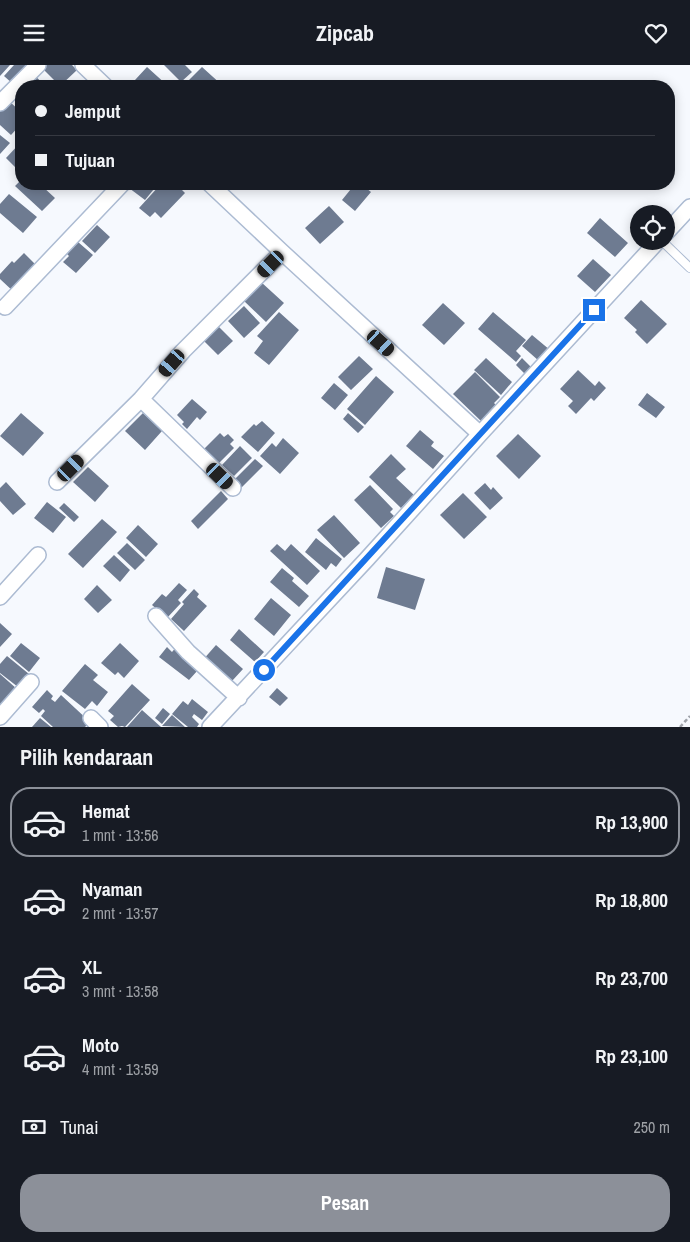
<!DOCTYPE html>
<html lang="id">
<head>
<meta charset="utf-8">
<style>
  body { margin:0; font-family:"Archivo Narrow",sans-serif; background:#242831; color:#f1f3f6; height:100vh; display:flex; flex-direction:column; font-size:19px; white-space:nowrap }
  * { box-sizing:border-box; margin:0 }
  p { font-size:16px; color:#9ea1a6 }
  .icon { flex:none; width:28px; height:28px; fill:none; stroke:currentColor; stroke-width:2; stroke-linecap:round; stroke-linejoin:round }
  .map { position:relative; height:662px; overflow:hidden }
  .panel { display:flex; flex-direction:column; background:#171b24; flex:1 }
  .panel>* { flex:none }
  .top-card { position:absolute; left:15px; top:15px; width:660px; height:110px; border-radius:20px; box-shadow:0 2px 12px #0003; display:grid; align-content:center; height:110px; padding:0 20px; background:#171b24 }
  .tools { position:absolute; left:630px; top:140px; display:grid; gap:10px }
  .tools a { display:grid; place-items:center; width:45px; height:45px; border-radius:50%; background:#171b24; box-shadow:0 2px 12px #0003; font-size:25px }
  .end { position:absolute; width:22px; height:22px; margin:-11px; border:6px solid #1a73e8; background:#fff; box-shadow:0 0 0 2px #fff }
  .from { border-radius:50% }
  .car { position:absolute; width:15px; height:30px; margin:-15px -8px; border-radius:6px; box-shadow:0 0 4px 1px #0007; background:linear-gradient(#222 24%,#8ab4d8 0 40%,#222 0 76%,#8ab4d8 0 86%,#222 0) }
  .top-card b { display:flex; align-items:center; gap:18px; height:48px; font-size:19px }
  .top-card b+b { border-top:1px solid #363941 }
  .top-card i { width:12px; height:12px; background:#f1f3f6 }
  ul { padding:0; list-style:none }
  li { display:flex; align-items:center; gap:15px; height:70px; margin:0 10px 8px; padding:0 10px; border:2px solid transparent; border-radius:20px }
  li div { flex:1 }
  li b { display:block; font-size:19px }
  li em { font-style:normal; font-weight:700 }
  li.active { border-color:#8c9099 }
  li>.icon { width:45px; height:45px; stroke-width:1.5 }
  h2 { padding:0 20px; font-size:22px; line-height:60px }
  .pay { display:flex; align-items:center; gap:12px; height:55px; padding:0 20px; font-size:19px }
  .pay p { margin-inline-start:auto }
  .cta { display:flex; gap:10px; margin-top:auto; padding:10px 20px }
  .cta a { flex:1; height:58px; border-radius:20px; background:#8c9099; color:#fff; font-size:20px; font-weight:700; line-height:58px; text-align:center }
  header { display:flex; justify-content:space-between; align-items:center; height:65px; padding:0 20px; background:#171b24; font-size:22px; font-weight:700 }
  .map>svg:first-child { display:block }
  .building { fill:#6e7b91 }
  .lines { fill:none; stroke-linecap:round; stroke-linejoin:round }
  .service-casing { stroke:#acbbd2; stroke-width:10 }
  .minor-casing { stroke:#acbbd2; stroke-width:18 }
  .path { stroke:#9fa3aa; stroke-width:2.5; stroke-dasharray:4 2.5; stroke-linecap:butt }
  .service { stroke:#fff; stroke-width:8 }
  .minor { stroke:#fff; stroke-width:15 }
  .route { stroke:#1a73e8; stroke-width:6 }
</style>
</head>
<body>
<header><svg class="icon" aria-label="menu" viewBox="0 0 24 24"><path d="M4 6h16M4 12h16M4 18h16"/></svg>Zipcab<svg class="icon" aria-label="heart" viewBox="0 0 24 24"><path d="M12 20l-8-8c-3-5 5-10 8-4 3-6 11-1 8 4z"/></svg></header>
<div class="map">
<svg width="690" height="662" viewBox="0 0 690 662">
  <rect width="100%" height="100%" fill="#f6f9fe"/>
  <!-- building -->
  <path class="building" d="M0,0H10L0,11Z
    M14,0H30L13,19L4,11Z
    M45,0H72L77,5L60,21L42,3Z
    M164,0H185L192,7L181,17Z
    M147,2L168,21H142L135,15Z
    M202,2L223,21H183Z
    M35,11L46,21H25Z
    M21,25V42L12,33Z
    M9,36L21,47V59L11,70L0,60V45Z
    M0,70L10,78L0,89Z
    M21,77V103L19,106L6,93Z
    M21,115V119H44L42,121L55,133L42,146L15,121Z
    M133,119H158L145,135L129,123Z
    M167,119H186L181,124L185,128L161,153L155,147L150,152L139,143L160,120L163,123Z
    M355,119H361L371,127L355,146L342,135Z
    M9,129L37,152L23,168L0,148V139Z
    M329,141L344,157L320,179L305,163Z
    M600,153L628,178L615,192L587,168Z
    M97,160L110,172L95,188L82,176Z
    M78,177L93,190L76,208L63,197L69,191L67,189Z
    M24,188L38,202L15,228L0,214V209L12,196L14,198Z
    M593,194L611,210L595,227L577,211Z
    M261,217L284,238L266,257L243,235Z
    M641,235L667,259L647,279L635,267L637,265L624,253Z
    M443,238L465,258L444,280L422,260Z
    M244,241L260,258L244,273L228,256Z
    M279,247L299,265L269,300L254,288L263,276L257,271Z
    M493,247L526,275L516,286L521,291L516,297L478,264Z
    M217,260L233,276L218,290L203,275Z
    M532,270L550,285L539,296L522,281Z
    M359,291L373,304L351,325L338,312Z
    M486,293L512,317L501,330L474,305Z
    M522,293L532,303L525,309L516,300Z
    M578,305L595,321L599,316L606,323L594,336L591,333L576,349L568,341L573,336L560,324Z
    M475,307L500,332L494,338L496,340L481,356L453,329Z
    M376,311L394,327L365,360L347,344Z
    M334,318L348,330L335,345L321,333Z
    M647,328L665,342L656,353L638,340Z
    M192,334L207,347L200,355L197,352L187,364L182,359L184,357L177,350Z
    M21,348L44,368L23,391L0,371Z
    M143,348L162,366L145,385L125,366Z
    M348,348L364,362L358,368L343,354Z
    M262,356L275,368L258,387L241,372L254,359L256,361Z
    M420,365L434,377L431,381L444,391L433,404L406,381Z
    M220,368L224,372L228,369L234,375L230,379L234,383L219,398L216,395L214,398L202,386Z
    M518,369L541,391L519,414L496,391Z
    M283,373L299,388L280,409L260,391L272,378L276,382Z
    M240,381L252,393L234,411L222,400Z
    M391,389L406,404L396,413L414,430L401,443L369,412Z
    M255,394L263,401L241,423L233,416Z
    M88,402L109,421L95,437L73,417Z
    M6,417L26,439L13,450L0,436V423Z
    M485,418L491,425L493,422L503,433L490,445L474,428Z
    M370,420L393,444L390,447L394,451L381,463L354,435Z
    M221,426L228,434L198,464L191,456Z
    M463,428L487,452L464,474L440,450Z
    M47,437L66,452L53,468L34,453Z
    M64,438L79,452L74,457L59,443Z
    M334,450L360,478L344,493L317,465Z
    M102,454L117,467L83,503L68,489Z
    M138,460L158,479L146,492L126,473Z
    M316,473L342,494L336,502L331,498L326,505L305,487Z
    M127,478L145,495L135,505L117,488Z
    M277,479L285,486L291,479L320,506L307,520L270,486Z
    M114,490L130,505L120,517L103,501Z
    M386,502L425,514L415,545L377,533Z
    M282,503L294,513L292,516L309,531L299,542L270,517Z
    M179,518L187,525L178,535L181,538L167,553L152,540L162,529L166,532Z
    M97,520L112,535L98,548L84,534Z
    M194,524L199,529L197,532L207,541L184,566L171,554L184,539L182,537Z
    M271,533L291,550L274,571L254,554Z
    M0,558L12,569L0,582Z
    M239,564L264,587L255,597L230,575Z
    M21,578L40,593L29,607L10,591Z
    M120,578L139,596L124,613L118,607L115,610L101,598Z
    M216,580L243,604L232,616L221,606L218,610L202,596Z
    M177,581L198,605L189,615L159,592L167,582L172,587Z
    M7,591L29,609L18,622L0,608V599Z
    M85,599L98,610L93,615L108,627L97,641L92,636L85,644L62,626Z
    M0,609L17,624L0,643Z
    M132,619L150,635L125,662L122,661L118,662L110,655L114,651L108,646Z
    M277,623L288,633L280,641L269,632Z
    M47,625L53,631L51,634L55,637L61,630L90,657L85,662H53L41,651L45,646L43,644L39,648L32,642Z
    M192,634L208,647L202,655L194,649L192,652L199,659L197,662H188L172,649L183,636L188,640Z
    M163,643L170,649L162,659L155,653Z
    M142,645L161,662H127Z
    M172,650L185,662L162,661Z
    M40,653L51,662H32Z"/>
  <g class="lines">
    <defs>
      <path id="service" d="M662,176L690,203"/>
      <path id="minor" d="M83,0L105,21
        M0,38L38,0
        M210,119L282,187L480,369
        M666,168L690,142
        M5,242L122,119
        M57,417L141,334
        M233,423L141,334L183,286L282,187
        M0,532L38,490
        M156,551L188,587L239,633
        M0,652L31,617
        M91,653L100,662
        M210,662L367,494L480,369L658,176"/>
    </defs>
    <!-- service casing -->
    <use href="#service" class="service-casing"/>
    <!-- minor casing -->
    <use href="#minor" class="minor-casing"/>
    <!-- path -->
    <path class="path" d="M680,662L690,651"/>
    <!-- service -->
    <use href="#service" class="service"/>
    <!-- minor -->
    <use href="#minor" class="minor"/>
  </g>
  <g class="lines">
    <!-- route -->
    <path class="route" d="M264,605L594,245"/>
  </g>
</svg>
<div class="tools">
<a><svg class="icon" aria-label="locate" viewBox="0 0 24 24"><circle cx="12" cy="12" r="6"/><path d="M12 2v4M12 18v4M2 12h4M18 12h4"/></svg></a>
</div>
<i class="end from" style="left:264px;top:605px"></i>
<i class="end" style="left:594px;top:245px"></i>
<i class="car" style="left:271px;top:199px;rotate:225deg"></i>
<i class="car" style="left:381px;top:278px;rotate:132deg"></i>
<i class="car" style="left:172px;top:298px;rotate:221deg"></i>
<i class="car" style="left:71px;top:403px;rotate:45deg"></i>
<i class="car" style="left:220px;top:411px;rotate:134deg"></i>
<div class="top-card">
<b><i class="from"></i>Jemput</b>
<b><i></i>Tujuan</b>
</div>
</div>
<section class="panel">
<h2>Pilih kendaraan</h2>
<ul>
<li class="active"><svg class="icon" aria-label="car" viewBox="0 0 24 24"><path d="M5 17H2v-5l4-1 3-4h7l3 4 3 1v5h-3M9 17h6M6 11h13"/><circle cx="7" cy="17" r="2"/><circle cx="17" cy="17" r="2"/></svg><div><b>Hemat</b><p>1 mnt · 13:56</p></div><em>Rp 13,900</em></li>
<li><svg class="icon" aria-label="car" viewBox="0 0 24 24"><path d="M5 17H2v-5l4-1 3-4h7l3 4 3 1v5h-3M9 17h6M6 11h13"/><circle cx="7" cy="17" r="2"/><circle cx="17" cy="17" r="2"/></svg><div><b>Nyaman</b><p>2 mnt · 13:57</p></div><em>Rp 18,800</em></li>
<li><svg class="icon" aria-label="car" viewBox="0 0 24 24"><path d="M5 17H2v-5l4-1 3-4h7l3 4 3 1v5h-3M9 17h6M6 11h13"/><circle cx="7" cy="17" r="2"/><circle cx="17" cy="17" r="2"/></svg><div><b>XL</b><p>3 mnt · 13:58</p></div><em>Rp 23,700</em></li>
<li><svg class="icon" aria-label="car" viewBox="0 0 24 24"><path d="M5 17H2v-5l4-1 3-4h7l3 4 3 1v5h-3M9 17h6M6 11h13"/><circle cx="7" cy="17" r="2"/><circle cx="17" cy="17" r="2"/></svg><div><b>Moto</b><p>4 mnt · 13:59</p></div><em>Rp 23,100</em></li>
</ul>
<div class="pay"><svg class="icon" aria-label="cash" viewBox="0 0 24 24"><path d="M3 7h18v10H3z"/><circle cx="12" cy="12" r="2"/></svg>Tunai<p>250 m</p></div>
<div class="cta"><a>Pesan</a></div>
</section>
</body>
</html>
